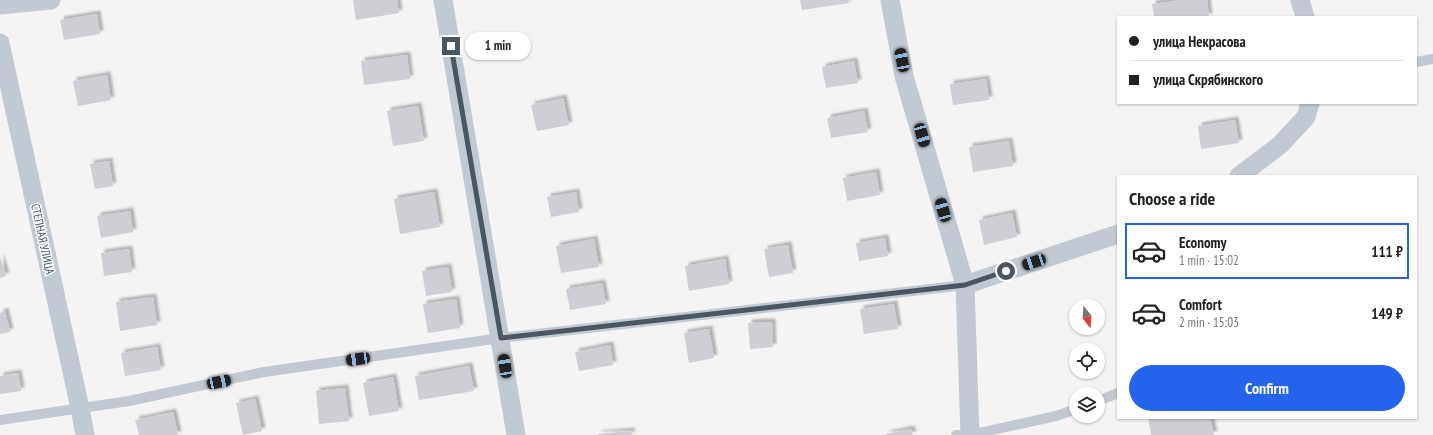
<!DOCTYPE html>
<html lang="en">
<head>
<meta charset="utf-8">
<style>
  body { margin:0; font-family:"PT Sans Narrow",sans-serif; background:#f6f6f6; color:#222; height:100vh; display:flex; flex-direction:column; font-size:15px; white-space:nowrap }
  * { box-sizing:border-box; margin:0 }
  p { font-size:13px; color:#767676 }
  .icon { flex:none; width:22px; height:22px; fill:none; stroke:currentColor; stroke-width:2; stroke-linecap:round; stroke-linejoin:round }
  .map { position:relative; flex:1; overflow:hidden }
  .panel { position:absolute; left:1117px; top:175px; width:300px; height:244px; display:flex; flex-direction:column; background:#fff; border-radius:0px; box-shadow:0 1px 3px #0004 }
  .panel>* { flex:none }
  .hud { position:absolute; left:1117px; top:16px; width:300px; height:88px; border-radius:0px; box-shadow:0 1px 3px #0004; display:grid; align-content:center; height:88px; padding:0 12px; background:#fff }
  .needle { width:26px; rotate:163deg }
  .buttons { position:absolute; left:1069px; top:299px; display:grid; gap:8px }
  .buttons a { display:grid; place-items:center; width:36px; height:36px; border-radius:50%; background:#fff; box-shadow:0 1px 3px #0004; font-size:20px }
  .end { position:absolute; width:18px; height:18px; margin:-9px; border:5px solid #4a5661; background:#fff; box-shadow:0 0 0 2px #fff }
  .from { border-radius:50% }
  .bubble { position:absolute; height:28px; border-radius:14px; background:#fff; box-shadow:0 1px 3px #0004; font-size:13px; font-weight:600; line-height:28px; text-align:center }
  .car { position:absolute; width:12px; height:24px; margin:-12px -6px; border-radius:5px; box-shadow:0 0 3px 1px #0007; background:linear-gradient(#222 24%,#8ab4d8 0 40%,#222 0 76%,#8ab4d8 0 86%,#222 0) }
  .hud b { display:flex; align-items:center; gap:14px; height:38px; font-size:15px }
  .hud b+b { border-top:1px solid #e0e0e0 }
  .hud i { width:10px; height:10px; background:#222 }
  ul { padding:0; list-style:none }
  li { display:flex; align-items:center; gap:12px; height:56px; margin:0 8px 6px; padding:0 4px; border:2px solid transparent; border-radius:0px }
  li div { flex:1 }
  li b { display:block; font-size:15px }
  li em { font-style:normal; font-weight:600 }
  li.current { border-color:#2563eb }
  li>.icon { width:36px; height:36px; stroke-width:1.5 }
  h2 { padding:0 12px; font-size:18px; line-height:48px }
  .primary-button { display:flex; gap:8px; margin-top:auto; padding:8px 12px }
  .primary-button a { flex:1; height:46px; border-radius:24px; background:#2563eb; color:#fff; font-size:16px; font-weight:600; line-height:46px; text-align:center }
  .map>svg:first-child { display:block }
  .building { fill:#cdcfd5; filter:url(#shadow) }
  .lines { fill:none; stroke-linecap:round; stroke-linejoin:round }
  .lane { stroke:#c1cad2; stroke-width:10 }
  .street { stroke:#c1cad2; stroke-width:19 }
  .route { stroke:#4a5661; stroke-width:5 }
  .labels { text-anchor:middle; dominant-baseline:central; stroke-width:3; stroke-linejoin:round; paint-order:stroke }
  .street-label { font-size:12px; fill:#4a5661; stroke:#fff }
</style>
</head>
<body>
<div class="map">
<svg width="1433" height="435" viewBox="0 0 1433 435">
  <defs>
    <filter id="shadow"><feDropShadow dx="3.5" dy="-3.5" stdDeviation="1" flood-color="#0004"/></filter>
  </defs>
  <rect width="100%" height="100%" fill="#f5f3f3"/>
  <!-- building -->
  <path class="building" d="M353,0H397L399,13L356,20Z
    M800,0H848L849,3L802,10Z
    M1181,0H1207L1209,17H1154L1152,4Z
    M97,14L100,34L64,40L60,20Z
    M407,55L410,79L364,85L361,61Z
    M854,61L858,83L826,88L822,67Z
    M107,75L111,100L78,106L73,81Z
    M986,79L989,100L953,105L950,84Z
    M563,98L569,125L537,131L531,105Z
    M418,106L424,141L393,146L387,111Z
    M864,111L868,132L831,138L827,118Z
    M1235,120L1239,143L1201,149L1198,126Z
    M1009,141L1013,166L973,172L969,147Z
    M109,161L113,186L95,189L90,164Z
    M876,172L880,195L847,201L843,178Z
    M434,192L440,227L400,234L394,199Z
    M576,192L579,212L551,217L547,197Z
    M130,211L133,232L101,238L97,216Z
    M1012,213L1017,237L984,245L979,220Z
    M885,238L888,256L859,261L856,243Z
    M594,239L599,267L561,273L556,246Z
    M788,245L793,273L769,277L764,249Z
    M129,249L132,272L104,276L101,253Z
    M0,256L6,276L0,278Z
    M725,259L729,284L689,291L685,266Z
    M448,267L452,292L426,296L422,271Z
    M602,283L606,304L570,310L566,289Z
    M153,297L157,325L120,331L116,302Z
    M456,299L460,328L428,333L423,304Z
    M894,304L898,329L864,334L860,309Z
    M5,311L10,332L0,334V313Z
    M772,322L773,347L750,349L748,323Z
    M709,329L714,358L689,363L684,333Z
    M610,345L613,365L579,371L575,352Z
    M157,347L161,370L125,376L121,353Z
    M469,366L474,391L419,400L415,376Z
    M18,373L21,391L0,394V376Z
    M393,377L399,411L369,416L363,383Z
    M345,388L349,421L319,424L316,391Z
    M255,399L262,431L243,435L236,403Z
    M173,412L178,435H139L135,420Z
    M1148,418H1210L1214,435H1151Z
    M911,429L913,435H886V434Z
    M631,431L632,435H598V434Z"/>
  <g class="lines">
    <!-- lane -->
    <path class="lane" d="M1416,62L1433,59
      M1098,401L1118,393
      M0,420L129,401L264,372L501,338L965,285
      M956,435H970L1056,416L1076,409"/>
    <!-- street -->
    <path class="street" d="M443,0L516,435
      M890,0L904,76L965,285L970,435
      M1300,0L1305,17
      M0,5L51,0
      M0,43L80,408L85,435
      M1239,176L1280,145L1306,117L1310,103
      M965,285L1118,234"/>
  </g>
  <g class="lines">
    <!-- route -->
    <path class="route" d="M451,46L501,338L965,285L1006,271"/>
  </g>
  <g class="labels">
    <!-- street labels -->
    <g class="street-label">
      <text transform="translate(43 239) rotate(78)">СТЕПНАЯ УЛИЦА</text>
    </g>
  </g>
</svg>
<div class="buttons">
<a><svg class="needle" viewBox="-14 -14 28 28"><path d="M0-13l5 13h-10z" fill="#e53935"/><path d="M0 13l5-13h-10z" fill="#767676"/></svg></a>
<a><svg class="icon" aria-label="locate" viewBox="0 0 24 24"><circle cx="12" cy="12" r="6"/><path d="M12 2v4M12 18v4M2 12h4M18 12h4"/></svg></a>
<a><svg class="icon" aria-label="layers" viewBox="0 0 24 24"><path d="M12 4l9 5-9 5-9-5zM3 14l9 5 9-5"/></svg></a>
</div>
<i class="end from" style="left:1006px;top:271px"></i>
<i class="end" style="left:451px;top:46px"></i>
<div class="bubble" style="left:465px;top:32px;width:66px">1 min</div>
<i class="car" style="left:902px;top:60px;rotate:349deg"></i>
<i class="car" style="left:922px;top:135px;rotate:164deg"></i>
<i class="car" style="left:943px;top:210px;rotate:344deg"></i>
<i class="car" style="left:1034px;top:262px;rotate:252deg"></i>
<i class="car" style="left:358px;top:359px;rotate:262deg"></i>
<i class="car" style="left:505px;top:366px;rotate:351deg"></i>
<i class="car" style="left:219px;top:382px;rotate:78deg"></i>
<div class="hud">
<b><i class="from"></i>улица Некрасова</b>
<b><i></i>улица Скрябинского</b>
</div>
<section class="panel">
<h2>Choose a ride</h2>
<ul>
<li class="current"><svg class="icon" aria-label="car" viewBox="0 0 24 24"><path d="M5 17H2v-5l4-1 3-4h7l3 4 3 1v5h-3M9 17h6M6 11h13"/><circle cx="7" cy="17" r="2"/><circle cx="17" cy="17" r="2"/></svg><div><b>Economy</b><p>1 min · 15:02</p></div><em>111 ₽</em></li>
<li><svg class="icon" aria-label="car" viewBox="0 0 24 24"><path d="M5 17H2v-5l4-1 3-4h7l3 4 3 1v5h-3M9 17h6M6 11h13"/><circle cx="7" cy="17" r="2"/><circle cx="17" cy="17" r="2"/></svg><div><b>Comfort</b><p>2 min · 15:03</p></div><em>149 ₽</em></li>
</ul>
<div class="primary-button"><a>Confirm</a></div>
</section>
</div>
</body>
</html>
